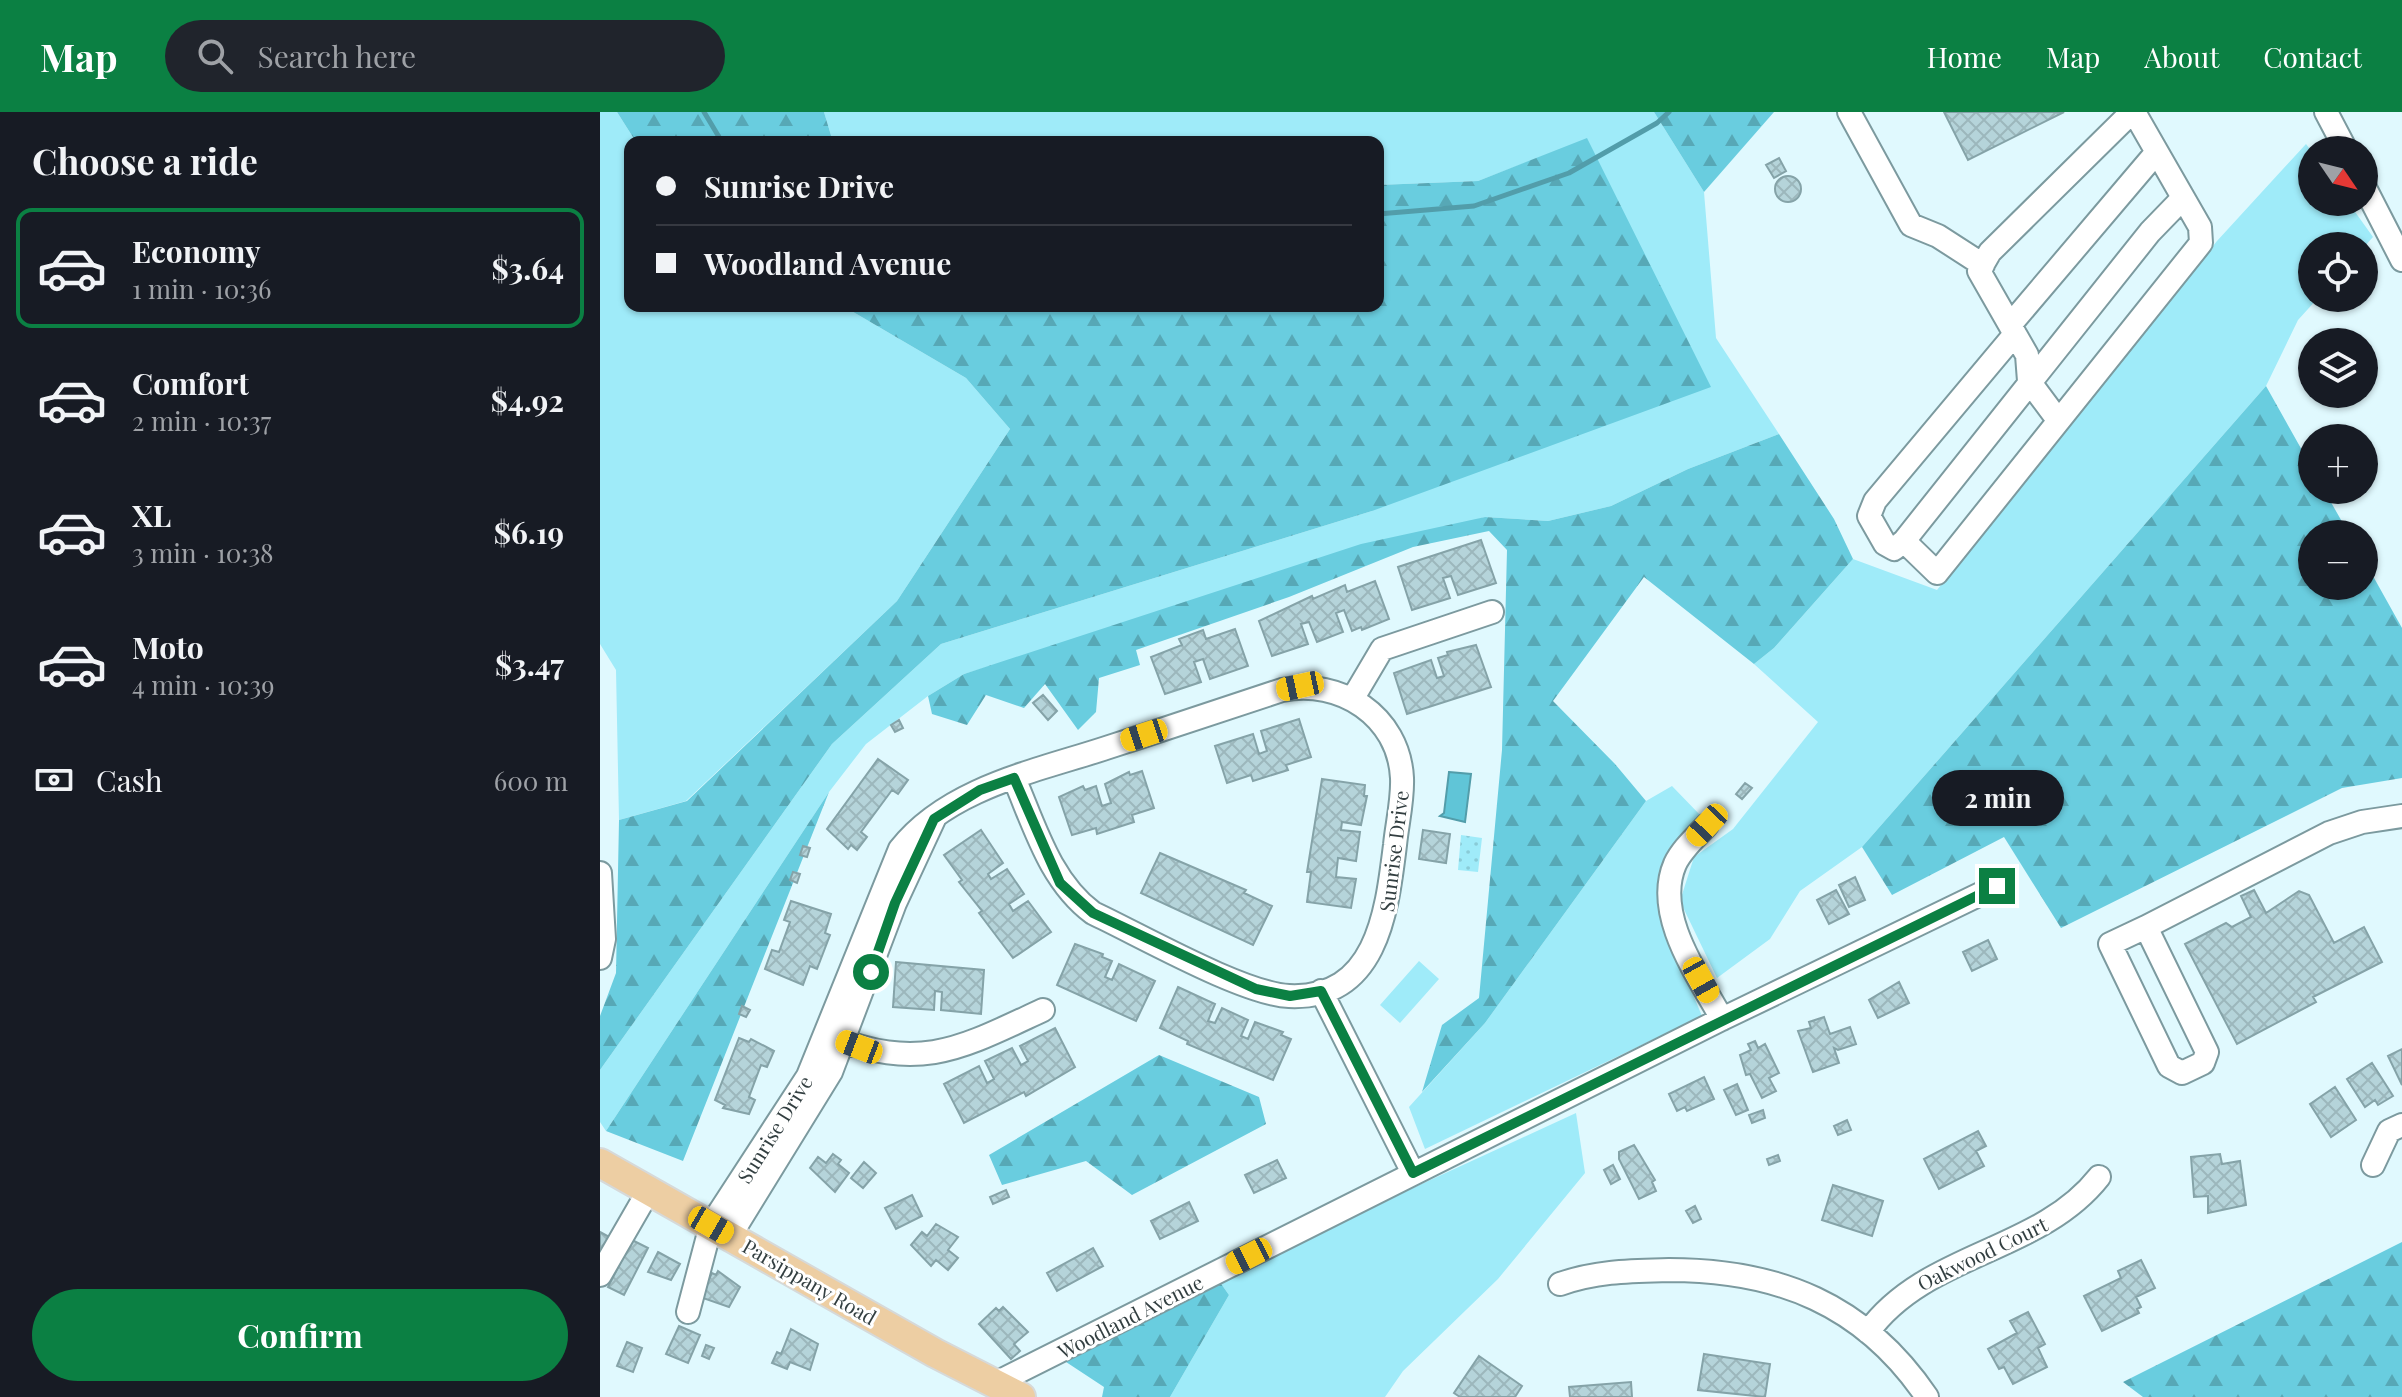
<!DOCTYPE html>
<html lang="en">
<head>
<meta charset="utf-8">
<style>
  body { margin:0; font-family:"Playfair Display",serif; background:#20242c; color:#f1f3f6; height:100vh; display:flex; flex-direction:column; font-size:30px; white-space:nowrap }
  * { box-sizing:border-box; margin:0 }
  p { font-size:26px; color:#9ea1a6 }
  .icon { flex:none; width:44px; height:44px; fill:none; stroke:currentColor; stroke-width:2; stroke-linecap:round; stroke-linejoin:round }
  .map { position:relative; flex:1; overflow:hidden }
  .side { display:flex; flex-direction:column; background:#171b24; width:600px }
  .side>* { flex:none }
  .top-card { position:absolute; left:24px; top:24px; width:760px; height:176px; border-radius:16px; box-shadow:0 2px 6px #0004; display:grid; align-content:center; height:176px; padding:0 32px; background:#171b24 }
  .needle { width:52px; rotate:125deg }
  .tools { position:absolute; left:1698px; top:24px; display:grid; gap:16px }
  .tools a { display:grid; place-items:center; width:80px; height:80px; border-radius:50%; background:#171b24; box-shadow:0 2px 6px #0004; font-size:40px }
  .end { position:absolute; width:36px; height:36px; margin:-18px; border:10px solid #0b8043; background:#fff; box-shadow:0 0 0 4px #fff }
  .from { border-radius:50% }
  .bubble { position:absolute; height:56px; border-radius:28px; background:#171b24; box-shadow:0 2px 6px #0004; font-size:26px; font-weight:700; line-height:56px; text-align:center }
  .car { position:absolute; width:24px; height:48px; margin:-24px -12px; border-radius:10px; box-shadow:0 0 6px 2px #0007; background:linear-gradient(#f5c518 24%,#345 0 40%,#f5c518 0 76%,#345 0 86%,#f5c518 0) }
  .top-card b { display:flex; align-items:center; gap:28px; height:76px; font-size:30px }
  .top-card b+b { border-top:2px solid #363941 }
  .top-card i { width:20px; height:20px; background:#f1f3f6 }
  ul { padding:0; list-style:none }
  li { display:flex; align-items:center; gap:24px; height:120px; margin:0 16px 12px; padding:0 16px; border:4px solid transparent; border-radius:16px }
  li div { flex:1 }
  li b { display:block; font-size:30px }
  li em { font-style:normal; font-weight:700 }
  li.current { border-color:#0b8043 }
  li>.icon { width:72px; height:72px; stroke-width:1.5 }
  h2 { padding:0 32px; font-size:36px; line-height:96px }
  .pay { display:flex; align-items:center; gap:20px; height:88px; padding:0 32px; font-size:30px }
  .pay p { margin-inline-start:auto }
  .button { display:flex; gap:16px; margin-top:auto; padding:16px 32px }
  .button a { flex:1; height:92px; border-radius:48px; background:#0b8043; color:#fff; font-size:32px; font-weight:700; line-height:92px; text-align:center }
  header { display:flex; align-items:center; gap:48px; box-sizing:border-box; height:112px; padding:0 40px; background:#0b8043; color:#fff }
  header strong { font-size:38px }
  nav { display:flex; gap:44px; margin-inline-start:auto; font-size:28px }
  .search { width:560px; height:72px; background:#20242c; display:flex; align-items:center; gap:20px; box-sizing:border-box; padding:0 28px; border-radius:44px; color:#9ea1a6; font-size:30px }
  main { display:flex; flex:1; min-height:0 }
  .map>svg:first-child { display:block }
  .grass { fill:#9febf9 }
  .forest { fill:url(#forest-firs) }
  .park { fill:url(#park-dots) }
  .water { fill:#60c5d7; stroke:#529daa; stroke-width:2 }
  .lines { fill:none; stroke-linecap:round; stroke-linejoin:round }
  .stream { stroke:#529daa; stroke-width:5 }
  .building { fill:url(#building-cross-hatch); stroke:#85a3a8; stroke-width:2 }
  .minor-casing { stroke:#7c9a9f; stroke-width:26 }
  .major-casing { stroke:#d6d9d9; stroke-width:32 }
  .minor { stroke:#fff; stroke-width:22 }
  .major { stroke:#edcea3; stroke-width:28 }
  .route { stroke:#0b8043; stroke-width:10 }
  .labels { text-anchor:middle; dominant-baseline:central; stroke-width:6; stroke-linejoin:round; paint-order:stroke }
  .street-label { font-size:20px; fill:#333f41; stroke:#fff }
</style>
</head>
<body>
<header>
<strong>Map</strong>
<div class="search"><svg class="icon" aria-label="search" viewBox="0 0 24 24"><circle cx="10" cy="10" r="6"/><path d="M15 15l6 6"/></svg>Search here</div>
<nav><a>Home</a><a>Map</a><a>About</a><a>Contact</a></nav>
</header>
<main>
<section class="side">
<h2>Choose a ride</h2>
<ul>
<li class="current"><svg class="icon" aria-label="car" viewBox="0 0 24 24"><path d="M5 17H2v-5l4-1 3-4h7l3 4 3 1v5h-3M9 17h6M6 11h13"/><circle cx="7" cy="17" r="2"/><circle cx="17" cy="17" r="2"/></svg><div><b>Economy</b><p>1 min · 10:36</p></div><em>$3.64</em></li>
<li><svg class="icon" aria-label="car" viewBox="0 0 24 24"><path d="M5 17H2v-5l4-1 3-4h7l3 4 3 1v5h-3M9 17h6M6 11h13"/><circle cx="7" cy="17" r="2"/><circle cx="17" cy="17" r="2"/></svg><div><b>Comfort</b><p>2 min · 10:37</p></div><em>$4.92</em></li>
<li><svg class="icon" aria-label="car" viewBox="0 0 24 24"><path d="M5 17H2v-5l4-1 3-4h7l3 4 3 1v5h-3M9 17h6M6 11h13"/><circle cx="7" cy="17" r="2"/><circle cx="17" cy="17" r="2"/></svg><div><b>XL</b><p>3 min · 10:38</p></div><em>$6.19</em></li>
<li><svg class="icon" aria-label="car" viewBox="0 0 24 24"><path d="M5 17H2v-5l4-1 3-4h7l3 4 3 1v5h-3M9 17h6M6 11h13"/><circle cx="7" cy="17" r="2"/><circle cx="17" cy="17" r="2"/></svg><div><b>Moto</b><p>4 min · 10:39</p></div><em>$3.47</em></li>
</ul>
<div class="pay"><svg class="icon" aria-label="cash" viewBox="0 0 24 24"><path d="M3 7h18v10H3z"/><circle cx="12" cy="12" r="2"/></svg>Cash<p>600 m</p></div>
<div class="button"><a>Confirm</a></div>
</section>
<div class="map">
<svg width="1802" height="1285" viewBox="0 0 1802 1285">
  <defs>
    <pattern id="forest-firs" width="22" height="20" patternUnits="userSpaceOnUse" patternTransform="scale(2)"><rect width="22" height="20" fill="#69cddf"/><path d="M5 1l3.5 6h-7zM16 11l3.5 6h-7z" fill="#57a8b6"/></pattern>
    <pattern id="park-dots" width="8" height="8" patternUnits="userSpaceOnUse" patternTransform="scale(2)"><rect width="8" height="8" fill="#9febf9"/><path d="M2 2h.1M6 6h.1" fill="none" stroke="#89cbd7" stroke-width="1.8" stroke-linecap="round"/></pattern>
    <pattern id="building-cross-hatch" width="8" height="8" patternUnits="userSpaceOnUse" patternTransform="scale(2)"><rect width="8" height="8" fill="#b5d4da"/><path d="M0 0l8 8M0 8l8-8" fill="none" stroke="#9cb7bc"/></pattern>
  </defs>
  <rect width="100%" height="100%" fill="#e0f9fe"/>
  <!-- grass -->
  <path class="grass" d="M0,0H17L36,30H30V194H243L366,266L410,317L297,489L86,689L19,708L16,558L0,532Z
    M224,0H1054L1104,80L1116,226L1179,322L1088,357L1011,394L948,409L885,405L364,562L328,584L266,632L229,680L6,1019L0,1010V958L232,632L341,532L772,399L987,27L878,69L778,73V30H233Z
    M1706,32L1712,40V90H1748L1773,125L1764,135L1712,134V186H1718L1698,208L1666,274L1262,735L1200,779L1170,827L1117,866L1080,789L1094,745L1133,717L1218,610L1154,552L1174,536L1253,447L1337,478L1617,129Z
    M1072,674L1102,705L1065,759L1061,807L1102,904L825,1037L809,995L885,911L1046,689Z
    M819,849L839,867L800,911L780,893Z
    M976,1001L985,1061L898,1167L803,1259L785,1285H570L629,1183L617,1166Z"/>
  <!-- forest -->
  <path class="forest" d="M17,0H224L233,30H36Z
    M1054,0H1174L1104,80Z
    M987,26L1111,275L772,399L341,532L232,632L0,958V904L16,861L19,708L87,689L297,489L410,317L366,266L243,194H778V73L878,69Z
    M1666,274L1712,356V378H1724L1749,422H1712V474H1764V448L1802,516V666L1742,676L1461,816L1404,725L1292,783L1262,735Z
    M1179,322L1234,407L1253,447L1174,536L1154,552L1044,465L953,589L1015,652L1046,689L885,911L822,980L842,913L879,886L902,638L907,438L889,419L813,435L689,485L536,538L540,553L499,566L496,600L478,618L445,572L424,596L386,583L367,613L332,602L328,584L364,562L761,432L885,405L948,409L1011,394L1088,357Z
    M229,680L83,1049L6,1019Z
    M559,943L659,985L666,1012L532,1083L486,1049L402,1073L389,1043Z
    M1802,1130V1285H1543L1523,1270Z
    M617,1166L629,1183L570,1285H502L504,1275L463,1248Z"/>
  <!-- park -->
  <path class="park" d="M861,723L882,726L878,760L858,758Z"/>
  <!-- water -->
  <path class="water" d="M849,660L871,662L865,710L840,704L844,701Z"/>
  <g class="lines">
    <!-- stream -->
    <path class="stream" d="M104,0L122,30
      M778,102L874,94L969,61L1057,11L1069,0
      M423,194L428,197L455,194"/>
  </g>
  <!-- building -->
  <path class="building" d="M1344,0H1464L1368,48Z
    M1179,46L1186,59L1174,66L1166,53Z
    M1175 77a13 13 0 1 1 26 0a13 13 0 1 1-26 0Z
    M881,428L896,471L858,483L851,464L843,466L850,486L812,498L798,455Z
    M775,469L789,507L762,518L761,515L752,519L744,498L736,501L743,520L717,530L709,510L701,512L708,532L672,544L659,509L712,484L713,487L745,473L747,480Z
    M635,517L648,554L610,567L603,547L594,550L601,570L565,582L551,545L582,533L579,527L603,518L606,527Z
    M876,533L891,575L807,602L794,561L831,548L837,566L844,564L838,546L848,543L847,540Z
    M443,583L457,599L448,608L433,591Z
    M699,607L711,645L686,653L688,658L653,669L651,663L627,671L615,634L653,622L659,642L667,639L661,619Z
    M299,608L303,616L295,620L291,613Z
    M278,647L308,668L298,682L292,678L261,720L267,725L257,738L251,733L248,737L227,717Z
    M542,659L554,696L532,703L534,710L497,722L496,716L472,723L459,685L483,674L485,678L496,674L502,694L511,691L505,672L529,660L530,663Z
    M722,667L765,673L764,684H767L761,713L742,710L741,718L760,720L756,749L738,746L736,765L756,767L751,796L707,790L711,760H707Z
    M1145,671L1152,676L1142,687L1136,682Z
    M381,718L403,751L388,762L391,767L407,757L424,782L409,792L413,799L428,789L451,820L413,846L379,801L382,799L359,770L362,768L344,743Z
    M823,718L850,722L846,751L819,747Z
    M203,734L210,736L207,745L200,743Z
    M560,741L646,778L644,781L672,794L653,833L541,781Z
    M193,760L200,762L197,771L190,768Z
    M1255,765L1265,788L1249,795L1239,773Z
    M1236,778L1249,802L1229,812L1217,788Z
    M1654,778L1666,801L1699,779L1709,783L1734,831L1764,815L1782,850L1713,885L1716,890L1637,932L1585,832L1626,811L1632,815L1651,805L1641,784Z
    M191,789L231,802L225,821L230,823L217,857L210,854L203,873L165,857L172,838L179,840L190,810L184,808Z
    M1388,828L1397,847L1372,859L1363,840Z
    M475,832L503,842L502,845L512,849L505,865L512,868L519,852L555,869L536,909L457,873Z
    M296,850L384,858L381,902L341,898L342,880L335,879L334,898L293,895Z
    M1299,870L1309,891L1278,906L1269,888Z
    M578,875L615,892L608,909L615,911L622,896L648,908L641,924L648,927L655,910L683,920L681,923L691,927L673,968L587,932L588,929L560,916Z
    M142,894L150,898L146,905L139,902Z
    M1224,905L1230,922L1250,915L1256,932L1238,938L1234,936L1239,951L1213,960L1198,919L1211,916L1209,910Z
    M455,916L475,955L426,984L424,980L364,1011L344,972L379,954L387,971L394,967L385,949L412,936L421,953L428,949L420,934Z
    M139,926L149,930L151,927L174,939L167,955L161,953L149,985L155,988L149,1002L123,996L125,993L115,988Z
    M1155,929L1158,936L1165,932L1179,961L1169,966L1176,979L1162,986L1150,962L1146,963L1140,943L1151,938L1148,932Z
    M1802,937V973L1788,944Z
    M1772,951L1793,984L1778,993L1775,988L1765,995L1747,967Z
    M1104,965L1114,987L1087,999L1085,995L1077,999L1069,982Z
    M1137,972L1148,998L1136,1003L1124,978Z
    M1735,975L1756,1008L1731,1025L1710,992Z
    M1163,998L1165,1006L1152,1011L1149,1003Z
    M1247,1008L1251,1018L1238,1023L1234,1014Z
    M1378,1019L1386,1034L1376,1039L1384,1054L1339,1077L1324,1047Z
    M1034,1033L1055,1068L1052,1070L1056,1079L1039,1087L1019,1047V1040Z
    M233,1042L241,1048L238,1052L249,1061L235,1080L210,1056L218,1045L226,1051Z
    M1620,1042L1622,1052L1640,1049L1646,1093L1608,1101V1084L1594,1085L1591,1045Z
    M1178,1043L1180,1049L1169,1053L1167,1047Z
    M677,1048L686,1066L654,1081L645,1063Z
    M264,1050L276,1061L263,1076L251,1066Z
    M1013,1053L1020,1067L1011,1072L1004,1058Z
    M1233,1073L1283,1089L1272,1124L1222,1108Z
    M406,1078L409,1085L393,1092L390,1085Z
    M312,1083L322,1104L296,1117L285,1096Z
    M589,1090L598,1109L560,1127L551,1109Z
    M1095,1094L1101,1107L1093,1111L1086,1099Z
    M336,1112L358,1125L348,1138L358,1146L348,1158L336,1148L331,1154L311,1133L322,1120L327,1124Z
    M0,1120L11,1126L0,1145Z
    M32,1128L48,1136L24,1183L8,1175Z
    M493,1136L503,1154L457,1179L447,1161Z
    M58,1140L80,1152L71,1168L48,1160Z
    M1541,1148L1555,1176L1536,1185L1541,1195L1537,1197L1539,1201L1502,1219L1484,1184L1521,1166L1518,1159Z
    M118,1159L140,1175L129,1195L100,1185L112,1161L116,1163Z
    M403,1195L428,1220L414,1232L420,1239L411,1247L379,1212L396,1196L399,1199Z
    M1428,1200L1445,1232L1438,1236L1447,1255L1413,1272L1404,1255L1399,1257L1388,1237L1417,1221L1410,1209Z
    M79,1214L100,1223L88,1251L66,1242Z
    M191,1217L218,1232L210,1258L190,1250L187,1257L172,1251L177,1240L181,1242Z
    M27,1230L42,1236L33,1260L17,1254Z
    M106,1233L114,1236L109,1247L102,1244Z
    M1104,1242L1170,1252L1165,1285L1098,1278Z
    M879,1244L922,1274L915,1285H860L854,1281Z
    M1031,1270L1032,1285H970L969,1275Z"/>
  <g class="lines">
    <defs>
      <path id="minor" d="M1249,0L1311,113L1338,124L1383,153
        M1726,0L1746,38
        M1764,74L1802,148
        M1410,213L1556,41
        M1415,222L1275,389L1269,404L1285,432L1294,437L1304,429L1550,120L1582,87
        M1458,308L1429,269L1427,243L1379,159L1390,140L1532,0
        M1304,429L1337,461L1601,131L1600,115L1534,0
        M753,586L782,537L892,500
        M1107,713C1096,725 1082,737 1075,752C1053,803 1099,865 1122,907
        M0,761L4,827L0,846
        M1546,815L1510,832L1569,954L1582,961L1603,951L1607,940L1546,815L1729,721L1762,710L1802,704
        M721,879L813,1061
        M232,925C322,960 361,936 443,898
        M1773,1053L1789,1019L1802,1013
        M130,1124L231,960L295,791L334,707
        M0,1163L49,1078
        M960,1172C997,1159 1030,1159 1069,1158C1178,1158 1264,1192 1327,1285
        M88,1200L111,1113L208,964L300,737C348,676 436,659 506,636C565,617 624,597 682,578C740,566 799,604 802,666C803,688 797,712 795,733C787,797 778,888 689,884C643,882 540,823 493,801C450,769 435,715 414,666
        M1268,1220C1326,1140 1439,1141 1499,1065
        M394,1272L1122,907L1397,774"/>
      <path id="major" d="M0,1051L335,1241L421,1285"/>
    </defs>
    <!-- minor casing -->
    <use href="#minor" class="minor-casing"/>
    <!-- major casing -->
    <use href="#major" class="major-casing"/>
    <!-- minor -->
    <use href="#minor" class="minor"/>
    <!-- major -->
    <use href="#major" class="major"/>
  </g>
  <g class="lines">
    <!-- route -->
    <path class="route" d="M271,860L295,791L334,707L380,678L414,666L460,771L493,801L656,877L690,884L721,879L813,1061L1397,774"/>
  </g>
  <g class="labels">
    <!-- street labels -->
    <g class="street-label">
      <text transform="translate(793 739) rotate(-83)">Sunrise Drive</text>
      <text transform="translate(174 1017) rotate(-58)">Sunrise Drive</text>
      <text transform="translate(1382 1141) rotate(-26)">Oakwood Court</text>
      <text transform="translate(210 1169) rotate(30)">Parsippany Road</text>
      <text transform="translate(530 1204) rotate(-27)">Woodland Avenue</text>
    </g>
  </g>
</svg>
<div class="tools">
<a><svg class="needle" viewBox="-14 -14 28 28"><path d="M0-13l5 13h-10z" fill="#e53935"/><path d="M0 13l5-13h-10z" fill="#9ea1a6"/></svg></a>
<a><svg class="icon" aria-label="locate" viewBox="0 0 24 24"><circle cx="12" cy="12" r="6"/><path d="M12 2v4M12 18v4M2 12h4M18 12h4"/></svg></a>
<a><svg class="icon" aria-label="layers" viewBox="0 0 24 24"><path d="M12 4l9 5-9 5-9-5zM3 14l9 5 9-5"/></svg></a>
<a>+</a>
<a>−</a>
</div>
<i class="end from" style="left:271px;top:860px"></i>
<i class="end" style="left:1397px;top:774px"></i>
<div class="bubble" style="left:1332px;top:658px;width:132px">2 min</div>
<i class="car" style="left:700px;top:574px;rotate:258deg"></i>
<i class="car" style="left:544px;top:623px;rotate:252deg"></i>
<i class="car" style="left:1107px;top:713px;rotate:223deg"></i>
<i class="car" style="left:1101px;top:868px;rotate:151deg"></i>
<i class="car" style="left:259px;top:935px;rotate:291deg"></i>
<i class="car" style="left:111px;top:1113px;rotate:120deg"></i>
<i class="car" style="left:649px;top:1144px;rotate:243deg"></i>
<div class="top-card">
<b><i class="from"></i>Sunrise Drive</b>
<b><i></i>Woodland Avenue</b>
</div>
</div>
</main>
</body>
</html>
